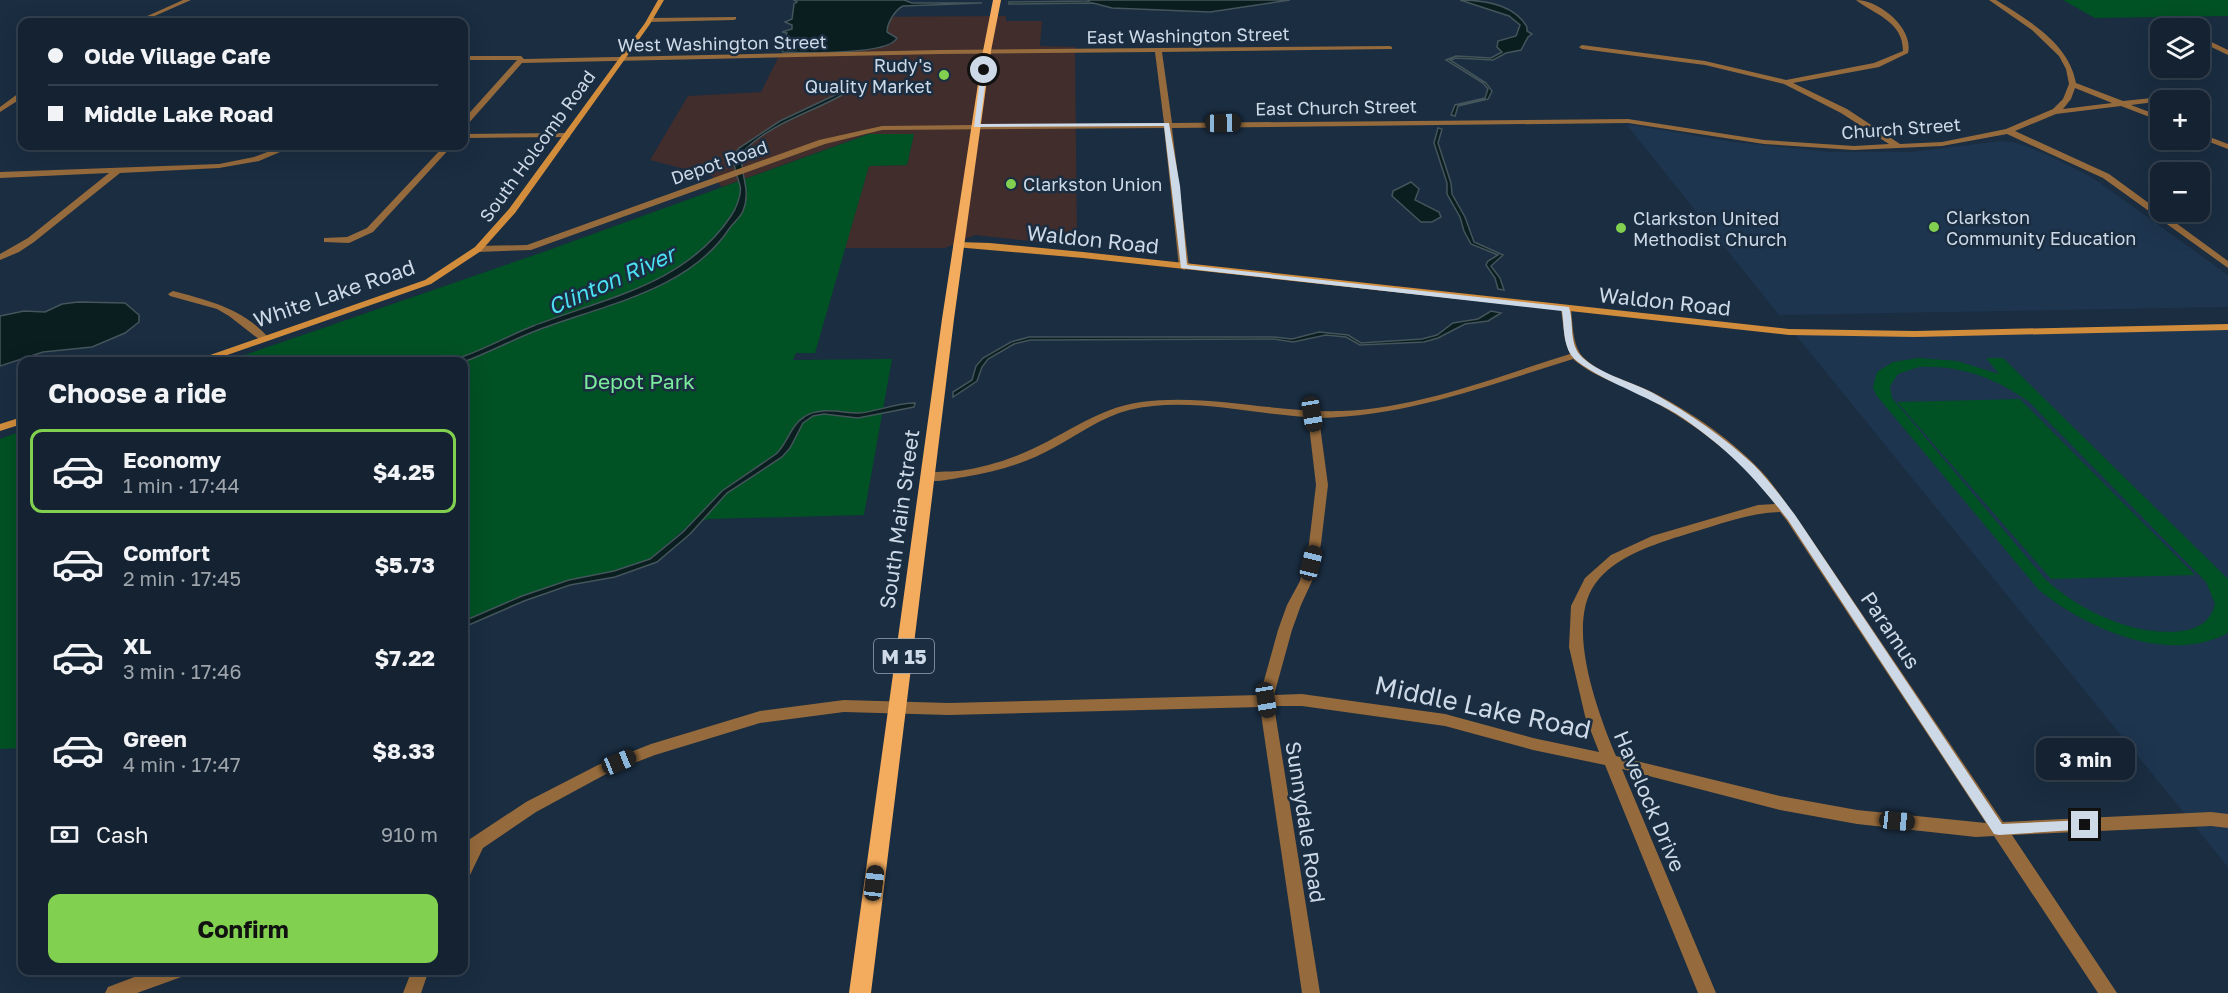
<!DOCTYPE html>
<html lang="en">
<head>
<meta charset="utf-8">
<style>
  body { margin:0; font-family:"Golos Text",sans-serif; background:#212f3d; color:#f1f3f6; height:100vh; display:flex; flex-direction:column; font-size:22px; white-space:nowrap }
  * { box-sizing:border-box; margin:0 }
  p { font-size:20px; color:#9da4ab }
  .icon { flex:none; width:33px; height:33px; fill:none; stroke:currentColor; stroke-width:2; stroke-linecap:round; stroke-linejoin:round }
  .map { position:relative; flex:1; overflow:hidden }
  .details { position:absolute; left:18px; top:357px; width:450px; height:618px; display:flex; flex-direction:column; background:#142231; border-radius:12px; box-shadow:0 6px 24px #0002,0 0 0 2px #333f4d }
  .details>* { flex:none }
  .guide { position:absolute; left:18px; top:18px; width:450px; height:132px; border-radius:12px; box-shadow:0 6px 24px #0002,0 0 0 2px #333f4d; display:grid; align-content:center; height:132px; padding:0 30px; background:#142231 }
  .fabs { position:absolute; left:2150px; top:18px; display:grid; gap:12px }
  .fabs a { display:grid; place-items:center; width:60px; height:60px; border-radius:12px; background:#142231; box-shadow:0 6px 24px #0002,0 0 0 2px #333f4d; font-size:30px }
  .end { position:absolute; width:27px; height:27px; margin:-14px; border:8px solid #cdd9e7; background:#111; box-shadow:0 0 0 3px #111 }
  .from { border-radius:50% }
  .bubble { position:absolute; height:42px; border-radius:12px; background:#142231; box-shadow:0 6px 24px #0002,0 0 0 2px #333f4d; font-size:20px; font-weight:700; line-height:42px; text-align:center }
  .car { position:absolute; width:18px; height:36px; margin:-18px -9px; border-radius:8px; box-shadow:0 0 4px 2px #0007; background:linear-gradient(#222 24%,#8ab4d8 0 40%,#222 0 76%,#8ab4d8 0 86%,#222 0) }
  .guide b { display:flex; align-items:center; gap:21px; height:57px; font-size:22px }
  .guide b+b { border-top:2px solid #333f4d }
  .guide i { width:15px; height:15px; background:#f1f3f6 }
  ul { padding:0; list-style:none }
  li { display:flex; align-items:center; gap:18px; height:84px; margin:0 12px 9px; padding:0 18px; border:3px solid transparent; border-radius:12px }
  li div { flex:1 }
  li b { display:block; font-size:22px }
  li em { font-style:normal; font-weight:700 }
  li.active { border-color:#82d04f }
  li>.icon { width:54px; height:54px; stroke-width:1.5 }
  h2 { padding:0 30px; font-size:27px; line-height:72px }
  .pay { display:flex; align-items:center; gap:15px; height:66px; padding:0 30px; font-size:22px }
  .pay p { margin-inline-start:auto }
  .cta { display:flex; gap:12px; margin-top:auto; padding:12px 30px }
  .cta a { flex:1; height:69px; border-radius:12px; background:#82d04f; color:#111; font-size:24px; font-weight:700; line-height:69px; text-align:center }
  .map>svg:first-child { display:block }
  .commercial { fill:#412d2c }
  .built { fill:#1e354f }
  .green { fill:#005124; fill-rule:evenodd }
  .water { fill:#0a1d1f; stroke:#44555b; stroke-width:1.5 }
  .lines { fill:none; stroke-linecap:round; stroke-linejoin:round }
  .street { fill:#956a3c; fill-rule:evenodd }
  .secondary { fill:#d18c3c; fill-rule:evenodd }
  .primary { fill:#f3ac5e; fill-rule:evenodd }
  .route { fill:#cdd9e7 }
  .poi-dot { fill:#82d04f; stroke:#1a2d41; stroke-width:2 }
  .labels { text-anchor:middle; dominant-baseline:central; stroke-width:5; stroke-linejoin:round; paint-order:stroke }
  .far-street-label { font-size:18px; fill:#cdd9e7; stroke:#1a2d41 }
  .far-poi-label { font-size:18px; fill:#cdd9e7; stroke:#1a2d41; text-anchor:start }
  .shield { fill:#1a2d41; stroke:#97a5b5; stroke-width:1.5 }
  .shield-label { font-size:20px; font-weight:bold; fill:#cdd9e7 }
  .street-label { font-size:21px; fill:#cdd9e7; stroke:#1a2d41 }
  .park-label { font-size:21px; fill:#7aed9c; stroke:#1a2d41 }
  .water-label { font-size:22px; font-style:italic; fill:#4ce0f3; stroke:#1a2d41 }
  .near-street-label { font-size:26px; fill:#cdd9e7; stroke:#1a2d41 }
</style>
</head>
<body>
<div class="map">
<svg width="2228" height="993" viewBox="0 0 2228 993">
  <rect width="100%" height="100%" fill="#1a2d41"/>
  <!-- commercial -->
  <path class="commercial" d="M1006,16V21H1042L1040,46L1075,47L1077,246L975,235L945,248H845L869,166L907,165L914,134H868L722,187L712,176L650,160L688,96L761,92L780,54L824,53L832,33L855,17Z"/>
  <!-- built -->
  <path class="built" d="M1626,124L1734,142L1830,152H1913L2000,141L2017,143L2046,154L2093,178L2228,275V307L1779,315Z
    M2228,326V867L1795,334Z"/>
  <!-- green -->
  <path class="green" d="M2063,0H2228V16L2095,18Z
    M869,134H914L907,165L869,166L815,353H796L793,360L892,359L864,515L709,519L689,525L650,559L614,571L569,580L522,596L464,621V362H224L546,251Z
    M1918,358L1957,361L1999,374L1986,358H2003L2228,579V633C2168,665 2087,629 2039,590L1876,395L1873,387L1877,372L1893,362ZM1919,367C1960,365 1996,378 2029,402L2206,582L2215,604C2211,621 2198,629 2182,631C2134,637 2081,611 2046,580L1892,398L1890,386L1898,374Z
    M2020,399L2195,575L2051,579L1897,402Z
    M22,431V748L0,749V439Z"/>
  <!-- water -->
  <path class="water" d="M794,0H904L912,3H982L903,6C895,10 887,23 887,32L897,38C889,55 803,53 783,52L781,46L787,33L782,32L792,29V25L785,22L792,19L794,4L797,2Z
    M1088,0H1290L1210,12L1112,8L1093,3L1009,4V2L1089,1Z
    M1460,0C1484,0 1514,4 1527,27V31L1532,34L1528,37L1521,50L1506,53L1493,60L1456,58L1450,60L1486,83L1492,91L1488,99L1458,106L1455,116L1451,115L1455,105L1485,98L1488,89L1483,83L1446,60L1456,56L1491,58L1502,52L1497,47L1498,41L1516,36L1520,25L1509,16Z
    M852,83L854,84L849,91C815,112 770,122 742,153C739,173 752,190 743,211C740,218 733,223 729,229C688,291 603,305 538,330C514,339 490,352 466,361C460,363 451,362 444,362C473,356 505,337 533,326C605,298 685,285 731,216C736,209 742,194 740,186C737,173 729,160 739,148L780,121L835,95Z
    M1438,128L1442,129L1438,143L1451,183L1452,194L1465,217L1474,242L1503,255L1491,266L1500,278L1504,290L1498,289L1495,278L1486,265L1488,261L1498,255L1471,244L1464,231L1460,217L1447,194V183L1434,143Z
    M1411,182L1419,189L1415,200L1439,212L1441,217L1432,222H1421L1392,196L1393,191Z
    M78,302L125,303L139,315V322L125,333L92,347L43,352L0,366V316L24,311L45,312L62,304Z
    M1491,311L1501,313L1488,321L1465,324L1438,338L1424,342L1360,345L1346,337L1326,335L1293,342L1274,339L1030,340L1014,344L988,359L982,367L977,381L953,397V392L972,380L976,366L983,358L1011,342L1029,337H1274L1292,339L1319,332L1348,335L1361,343L1422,339L1437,335L1453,323L1478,319Z
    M915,403L914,407L858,418L824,414L813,416L803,423L790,448L782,457L727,493L690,534L657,562L615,577L570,585L524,601L464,627V621L522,596L569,580L614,571L650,559L683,532L722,491L776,454C788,443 790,426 804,417C820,406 841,413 859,413C876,412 895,403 915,403Z"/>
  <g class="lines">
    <!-- street -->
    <path class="street" d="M183,0H191L141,22H134Z
      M1856,0C1879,0 1914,28 1908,53L1879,67L1793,83L1847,109L1900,144L1942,142L2006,129L2053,109L2063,99L2069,84L2066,69L2059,56L2032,30L1989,0H1996C2028,20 2069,43 2076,83L2123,101L2181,95L2182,97L2178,99L2131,105L2160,116V121L2121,106L2056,114L2015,131L2109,174L2228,261V268L2103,178L2007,134L1942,146L1854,150L1764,144L1628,123L1172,128L1189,267L1184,270L1179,267L1164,128L882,130L825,144L531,250L478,252L473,249L478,246L527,245L819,140L882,126L1164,123L1155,52L940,54L522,63L467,125H464V119L517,60H464V56H521L524,59L940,50L1390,46L1392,47V49L1162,52L1172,123L1628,119L1764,140L1854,146L1889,144L1841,113L1784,84L1705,65L1582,49L1579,47L1582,45L1705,61L1786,80L1874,63L1903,51C1903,21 1875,15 1856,0ZM2075,88L2112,103L2063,109L2071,99Z
      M736,17V19L734,20L650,22L647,20L650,18Z
      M2161,17L2182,27L2183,28H2176L2159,20L2158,19Z
      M2199,36L2228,50V55L2199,41Z
      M19,93H22V98L0,112V107Z
      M570,133V137H567L464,138V134Z
      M2199,133L2228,144V149L2199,138Z
      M284,146H294L259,161L219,168L120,173L34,242L19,252L0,260V254L28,238L109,173L0,178V172L219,164L254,157Z
      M444,146H452L373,232L349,243L324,242V238L347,237L367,228Z
      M173,291C210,301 242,308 269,338L264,341L260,340L229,316L217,309L170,296L168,294Z
      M1566,306L1571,309C1573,324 1572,345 1583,357C1602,376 1632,381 1656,394C1694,414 1732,440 1762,472C1774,485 1784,501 1795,515L2003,822L2211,812L2228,814V828L2211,826L2012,835L2117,993H2098L1994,836L1976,837L1857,824L1780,810L1622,769L1716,993H1698L1605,765L1533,750L1445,726L1302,706H1274L1320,993H1302L1260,707L949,715L844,712L760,723L655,755L608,773L536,812L483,848L470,875L464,877V843L526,802L598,765L651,744L760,711L844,700L949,703L1260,695L1278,630L1287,605L1300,581L1309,544L1316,485L1308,417C1250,414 1187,396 1129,410C1102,417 1079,434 1055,447C1027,463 996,472 964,477C951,479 935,483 923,480L921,477L923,474C934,471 947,472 959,471C979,468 998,463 1016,456C1059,440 1095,408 1141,402C1207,393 1274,413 1341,411C1420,408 1495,377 1570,354L1565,340L1561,309ZM1573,359C1595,378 1622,384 1647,398C1696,424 1742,459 1775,504L1758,505L1652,536L1611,555L1585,578L1571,606L1569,647L1585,716L1599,752L1533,738L1445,714L1302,694L1274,695L1292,630L1301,605L1312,581L1321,544L1328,485L1319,418C1408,416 1489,385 1573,359ZM1780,512L1787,521L1986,823L1857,810L1780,796L1616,756C1598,713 1565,626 1595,584C1615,556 1655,544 1687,534C1718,525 1748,513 1780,512Z
      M153,970H186L184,976L137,993H105L108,987Z
      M412,970H429L421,993H403Z"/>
    <!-- secondary -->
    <path class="secondary" d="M658,0H664L650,24L515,213L481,251L431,284L207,362H190L425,280L475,247L509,209L645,23Z
      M958,242L990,243L1083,252L1789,329L1915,331L2228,324V330L1915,337L1789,335L1083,258L955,247L953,245Z
      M22,417V424L0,431V424Z"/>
    <!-- primary -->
    <path class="primary" d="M993,0H1001L991,51L954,319L871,993H849L942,319L983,51Z"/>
  </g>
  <!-- route -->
  <path class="route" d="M984,68L987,70L980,124L1169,123L1180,186L1187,265L1569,307C1574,322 1569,342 1580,355C1596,373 1633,382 1653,393C1689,413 1724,437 1754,465C1769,480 1782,498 1795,515L2002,824L2085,820L2090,821L2092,825L2090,829L1999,835L1994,834L1788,520C1753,475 1723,444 1675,413C1653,399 1582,372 1571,355C1563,343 1564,325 1562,311L1181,268L1164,126L974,127L981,70Z"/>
  <!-- markers -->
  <g class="poi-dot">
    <circle cx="944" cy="75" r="6"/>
    <circle cx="1011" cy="184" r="6"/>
    <circle cx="1934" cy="227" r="6"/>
    <circle cx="1621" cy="228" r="6"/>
  </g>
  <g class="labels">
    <!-- far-street labels -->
    <g class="far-street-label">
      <text transform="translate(1188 35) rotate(-1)">East Washington Street</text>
      <text transform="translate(722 43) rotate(-1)">West Washington Street</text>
      <text transform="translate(1336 107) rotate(-1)">East Church Street</text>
      <text transform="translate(1901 128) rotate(-4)">Church Street</text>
      <text transform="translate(537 146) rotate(-54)">South Holcomb Road</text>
      <text transform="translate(719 162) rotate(-19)">Depot Road</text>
    </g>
    <!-- far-poi labels -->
    <g class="far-poi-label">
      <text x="932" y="65" text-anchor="end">Rudy's<tspan x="932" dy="21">Quality Market</tspan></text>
      <text x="1023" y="184">Clarkston Union</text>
      <text x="1946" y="217">Clarkston<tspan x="1946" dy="21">Community Education</tspan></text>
      <text x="1633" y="218">Clarkston United<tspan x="1633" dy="21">Methodist Church</tspan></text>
    </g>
    <!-- shield labels -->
    <rect class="shield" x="874" y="639" width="60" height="34" rx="4.5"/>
    <g class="shield-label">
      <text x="904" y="656">M 15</text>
    </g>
    <!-- street labels -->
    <g class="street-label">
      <text transform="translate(1093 239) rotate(6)">Waldon Road</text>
      <text transform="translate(334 293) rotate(-19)">White Lake Road</text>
      <text transform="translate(1665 301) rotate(6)">Waldon Road</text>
      <text transform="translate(899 519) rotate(-82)">South Main Street</text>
      <text transform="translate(1891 630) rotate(56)">Paramus</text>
      <text transform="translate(1650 801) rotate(67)">Havelock Drive</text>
      <text transform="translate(1306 822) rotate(81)">Sunnydale Road</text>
    </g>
    <!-- park labels -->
    <g class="park-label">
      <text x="639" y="381">Depot Park</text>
    </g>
    <!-- water labels -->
    <g class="water-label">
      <text transform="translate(611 280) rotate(-24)">Clinton River</text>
    </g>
    <!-- near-street labels -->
    <g class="near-street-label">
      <text transform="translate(1483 707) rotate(12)">Middle Lake Road</text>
    </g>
  </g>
</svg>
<div class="fabs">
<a><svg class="icon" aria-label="layers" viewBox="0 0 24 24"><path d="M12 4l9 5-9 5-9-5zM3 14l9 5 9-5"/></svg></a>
<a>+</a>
<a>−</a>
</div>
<i class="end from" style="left:984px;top:70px"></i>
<i class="end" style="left:2085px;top:825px"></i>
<div class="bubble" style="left:2036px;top:738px;width:99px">3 min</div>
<i class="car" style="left:1223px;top:123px;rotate:89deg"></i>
<i class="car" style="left:1312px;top:414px;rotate:171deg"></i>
<i class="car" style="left:1311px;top:563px;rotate:14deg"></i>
<i class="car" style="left:1266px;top:700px;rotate:171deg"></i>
<i class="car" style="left:619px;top:762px;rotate:68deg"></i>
<i class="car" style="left:1897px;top:821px;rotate:96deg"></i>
<i class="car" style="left:874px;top:883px;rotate:7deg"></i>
<div class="guide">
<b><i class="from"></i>Olde Village Cafe</b>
<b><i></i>Middle Lake Road</b>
</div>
<section class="details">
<h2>Choose a ride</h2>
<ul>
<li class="active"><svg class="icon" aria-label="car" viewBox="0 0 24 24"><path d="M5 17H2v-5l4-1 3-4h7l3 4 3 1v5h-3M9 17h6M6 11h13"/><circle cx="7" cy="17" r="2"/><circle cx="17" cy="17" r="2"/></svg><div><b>Economy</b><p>1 min · 17:44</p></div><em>$4.25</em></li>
<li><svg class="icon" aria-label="car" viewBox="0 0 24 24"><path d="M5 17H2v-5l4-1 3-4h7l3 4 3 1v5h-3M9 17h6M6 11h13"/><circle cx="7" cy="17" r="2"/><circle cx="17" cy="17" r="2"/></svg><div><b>Comfort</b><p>2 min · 17:45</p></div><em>$5.73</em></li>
<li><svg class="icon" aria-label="car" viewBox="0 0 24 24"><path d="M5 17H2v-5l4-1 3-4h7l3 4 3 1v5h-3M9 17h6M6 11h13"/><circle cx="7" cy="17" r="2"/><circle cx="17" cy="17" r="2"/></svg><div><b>XL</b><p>3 min · 17:46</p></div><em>$7.22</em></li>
<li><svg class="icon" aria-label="car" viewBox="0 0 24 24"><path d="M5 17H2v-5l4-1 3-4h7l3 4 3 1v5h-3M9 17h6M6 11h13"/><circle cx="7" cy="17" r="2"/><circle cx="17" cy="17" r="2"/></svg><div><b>Green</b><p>4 min · 17:47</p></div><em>$8.33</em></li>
</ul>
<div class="pay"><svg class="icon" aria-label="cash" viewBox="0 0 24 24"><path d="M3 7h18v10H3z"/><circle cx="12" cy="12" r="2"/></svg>Cash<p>910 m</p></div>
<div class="cta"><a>Confirm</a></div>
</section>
</div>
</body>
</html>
